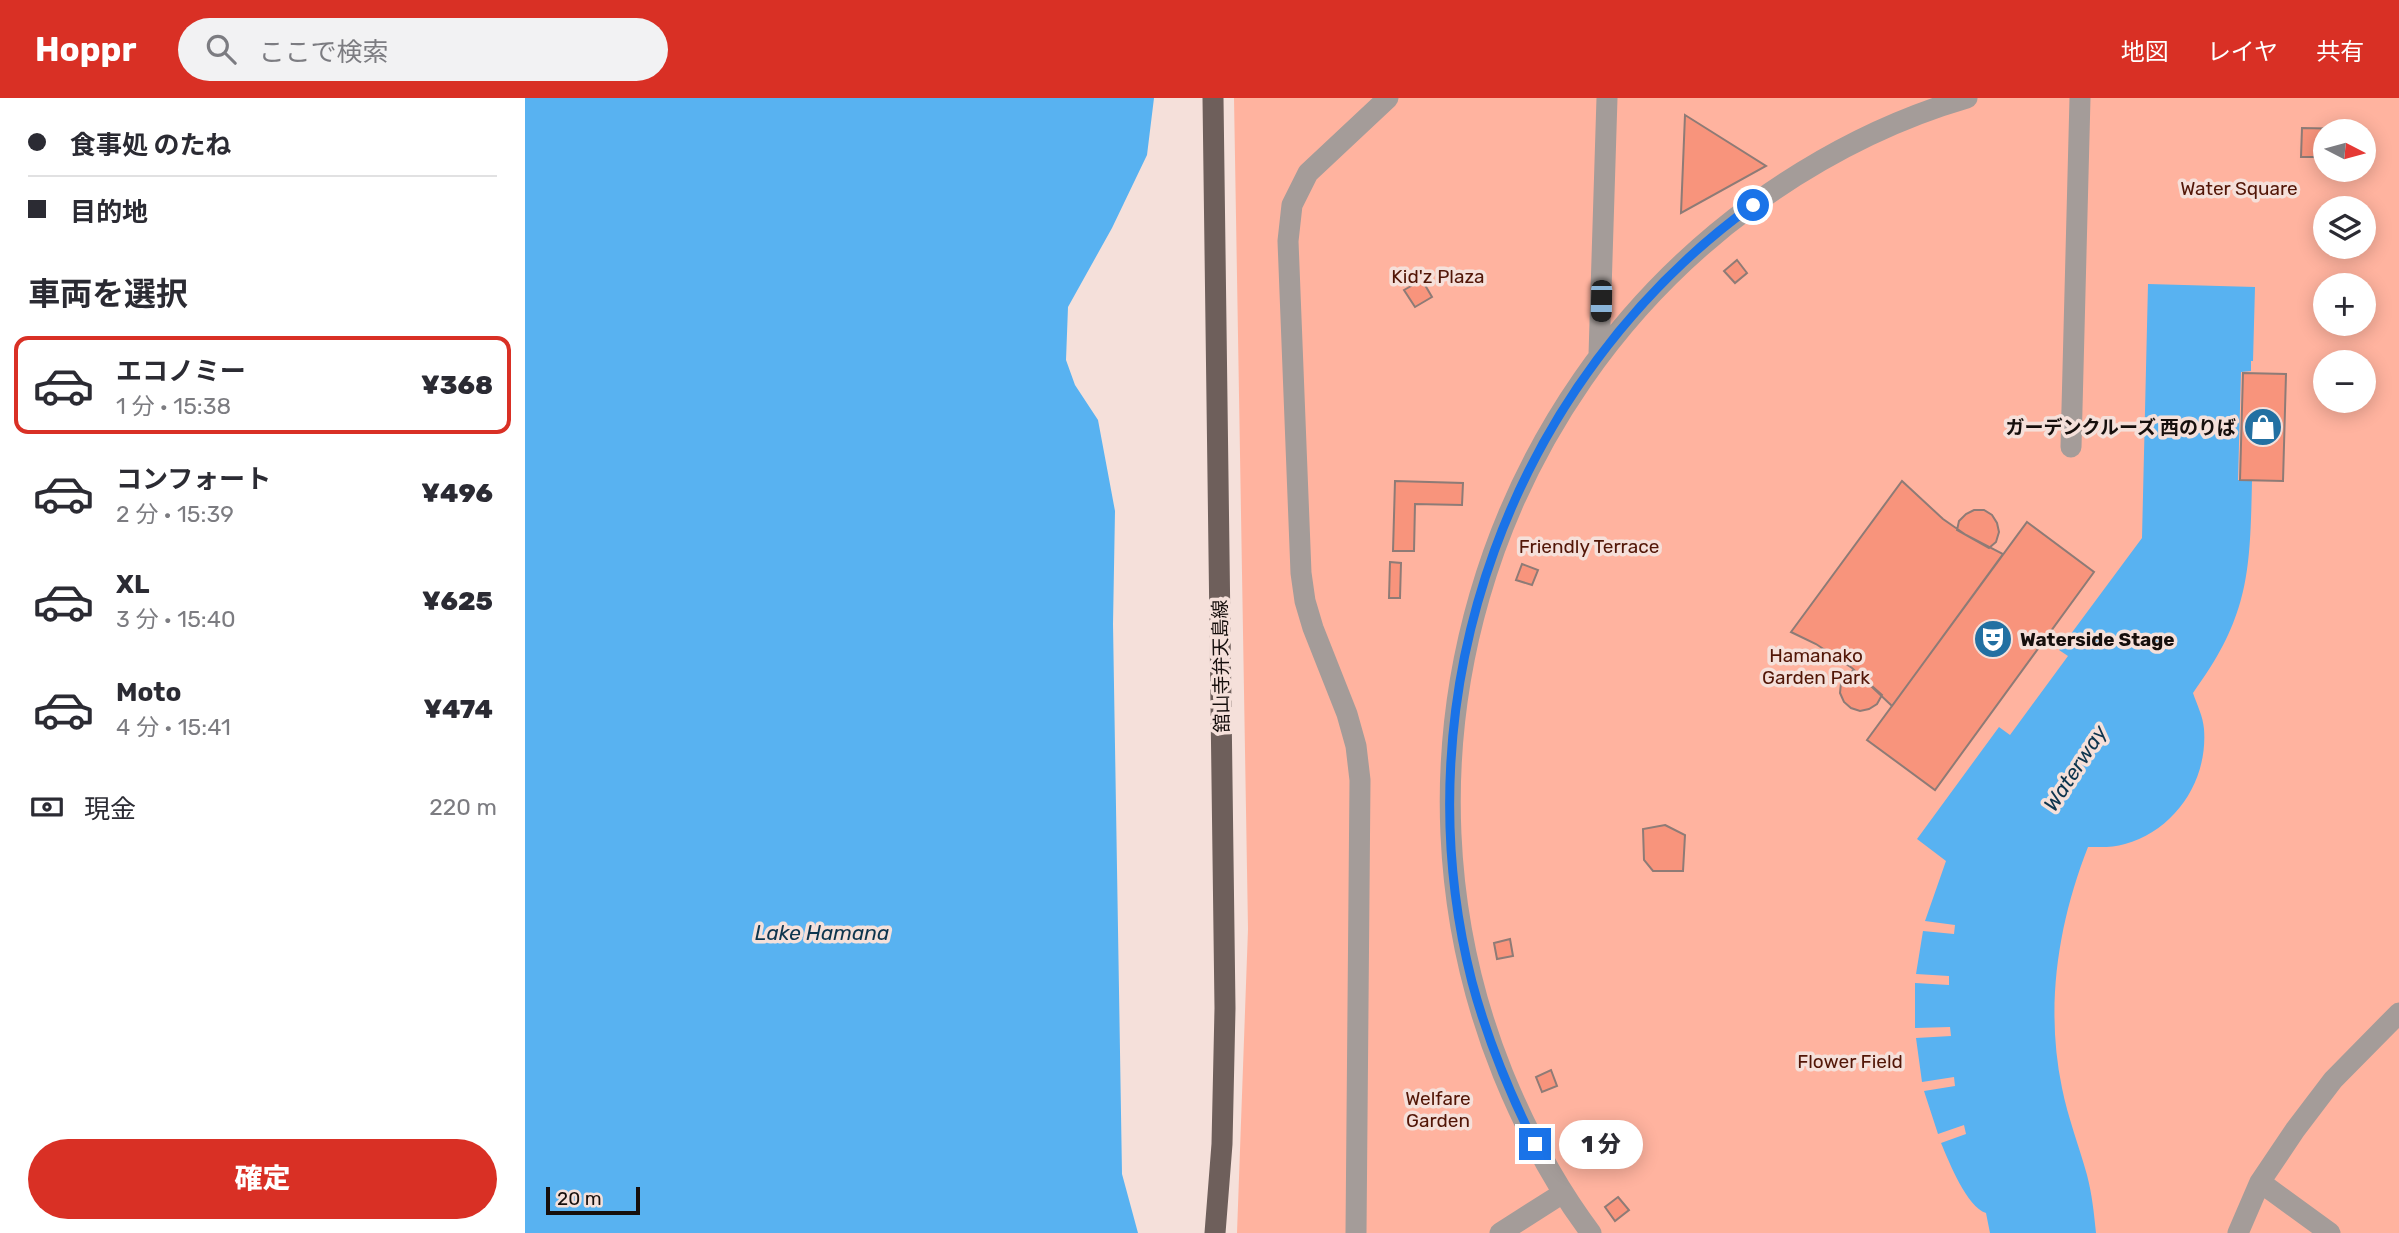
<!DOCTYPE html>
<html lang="ja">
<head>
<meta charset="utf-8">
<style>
  body { margin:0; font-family:Rubik,"Noto Sans JP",sans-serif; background:#f2f2f3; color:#2b2b33; height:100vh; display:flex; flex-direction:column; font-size:26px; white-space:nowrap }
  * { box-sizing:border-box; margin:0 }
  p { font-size:23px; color:#7c7c81 }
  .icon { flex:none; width:38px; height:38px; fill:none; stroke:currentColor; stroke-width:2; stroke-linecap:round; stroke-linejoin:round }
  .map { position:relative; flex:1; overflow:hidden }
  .panel { display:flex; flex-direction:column; background:#fff; width:525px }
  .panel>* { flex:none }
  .hud { display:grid; align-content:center; height:154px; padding:0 28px; background:#fff }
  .needle { width:46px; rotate:96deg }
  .controls { position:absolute; left:1788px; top:21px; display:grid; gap:14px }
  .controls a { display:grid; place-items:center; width:63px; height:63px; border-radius:50%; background:#fff; box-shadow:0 4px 18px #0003; font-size:35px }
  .scale { position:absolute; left:21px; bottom:18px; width:94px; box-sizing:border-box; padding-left:7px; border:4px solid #160f0d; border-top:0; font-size:19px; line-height:24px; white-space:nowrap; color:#160f0d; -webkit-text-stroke:5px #f5e0da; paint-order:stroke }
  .end { position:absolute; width:32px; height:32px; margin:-16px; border:9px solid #1a73e8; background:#fff; box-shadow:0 0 0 4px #fff }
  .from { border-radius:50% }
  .bubble { position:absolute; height:49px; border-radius:24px; background:#fff; box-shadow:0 4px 18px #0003; font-size:23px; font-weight:800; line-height:49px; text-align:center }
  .car { position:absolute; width:21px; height:42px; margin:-21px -10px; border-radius:9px; box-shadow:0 0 5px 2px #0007; background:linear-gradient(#222 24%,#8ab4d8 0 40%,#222 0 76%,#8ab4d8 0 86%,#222 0) }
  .hud b { display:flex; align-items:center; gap:24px; height:66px; font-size:26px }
  .hud b+b { border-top:2px solid #e1e1e2 }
  .hud i { width:18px; height:18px; background:#2b2b33 }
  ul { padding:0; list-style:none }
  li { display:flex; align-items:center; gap:21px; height:98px; margin:0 14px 10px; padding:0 14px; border:4px solid transparent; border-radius:14px }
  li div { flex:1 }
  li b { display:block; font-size:26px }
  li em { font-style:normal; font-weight:800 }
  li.active { border-color:#d93025 }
  li>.icon { width:63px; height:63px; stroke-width:1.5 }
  h2 { padding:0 28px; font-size:32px; line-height:84px }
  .pay { display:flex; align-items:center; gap:18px; height:77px; padding:0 28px; font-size:26px }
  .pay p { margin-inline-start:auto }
  .primary-button { display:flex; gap:14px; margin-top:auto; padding:14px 28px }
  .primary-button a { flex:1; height:80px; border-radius:42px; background:#d93025; color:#fff; font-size:28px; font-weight:800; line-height:80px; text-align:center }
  header { display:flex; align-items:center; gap:42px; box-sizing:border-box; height:98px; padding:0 35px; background:#d93025; color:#fff }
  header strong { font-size:33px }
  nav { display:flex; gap:38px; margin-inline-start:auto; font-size:24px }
  .search { width:490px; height:63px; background:#f2f2f3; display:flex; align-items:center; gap:18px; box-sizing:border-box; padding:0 24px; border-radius:38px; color:#7c7c81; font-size:26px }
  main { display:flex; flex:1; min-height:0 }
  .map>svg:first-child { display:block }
  .green { fill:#ffb39f; fill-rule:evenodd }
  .water { fill:#58b2f1 }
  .building { fill:#f8947c; stroke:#8e7b76; stroke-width:2 }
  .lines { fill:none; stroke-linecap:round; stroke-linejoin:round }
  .minor { stroke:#a49c99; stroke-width:21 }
  .major { stroke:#6e5f5b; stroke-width:21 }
  .route { stroke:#1a73e8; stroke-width:9 }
  .labels { text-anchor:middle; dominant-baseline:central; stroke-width:7; stroke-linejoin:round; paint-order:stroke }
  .park-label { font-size:19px; fill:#521607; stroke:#f5e0da }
  .poi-label { font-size:19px; font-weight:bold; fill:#160f0d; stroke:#f5e0da; text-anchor:end }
  .street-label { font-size:19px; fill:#160f0d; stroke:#f5e0da }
  .water-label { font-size:21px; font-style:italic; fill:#0d344d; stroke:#f5e0da }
</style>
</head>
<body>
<header>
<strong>Hoppr</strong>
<div class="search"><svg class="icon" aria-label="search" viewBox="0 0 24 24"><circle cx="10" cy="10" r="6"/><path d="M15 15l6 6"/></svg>ここで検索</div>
<nav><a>地図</a><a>レイヤ</a><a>共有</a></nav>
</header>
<main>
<section class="panel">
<div class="hud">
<b><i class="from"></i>食事処 のたね</b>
<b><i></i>目的地</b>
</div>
<h2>車両を選択</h2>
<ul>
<li class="active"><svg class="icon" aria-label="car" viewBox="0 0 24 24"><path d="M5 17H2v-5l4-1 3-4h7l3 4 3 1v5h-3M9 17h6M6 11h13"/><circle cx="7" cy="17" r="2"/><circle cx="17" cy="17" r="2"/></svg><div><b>エコノミー</b><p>1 分 · 15:38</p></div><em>¥368</em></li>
<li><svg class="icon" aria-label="car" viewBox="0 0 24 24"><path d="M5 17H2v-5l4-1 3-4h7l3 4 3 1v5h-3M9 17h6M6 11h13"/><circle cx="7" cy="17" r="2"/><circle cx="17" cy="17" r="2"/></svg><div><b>コンフォート</b><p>2 分 · 15:39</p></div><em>¥496</em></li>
<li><svg class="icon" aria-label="car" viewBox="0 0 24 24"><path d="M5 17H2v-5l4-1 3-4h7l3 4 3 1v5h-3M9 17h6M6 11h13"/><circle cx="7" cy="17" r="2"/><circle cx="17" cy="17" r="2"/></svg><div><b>XL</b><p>3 分 · 15:40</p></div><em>¥625</em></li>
<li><svg class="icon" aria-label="car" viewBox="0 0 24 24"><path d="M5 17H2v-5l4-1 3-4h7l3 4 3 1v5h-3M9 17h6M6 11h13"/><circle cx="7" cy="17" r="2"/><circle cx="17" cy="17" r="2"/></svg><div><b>Moto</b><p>4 分 · 15:41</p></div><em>¥474</em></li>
</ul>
<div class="pay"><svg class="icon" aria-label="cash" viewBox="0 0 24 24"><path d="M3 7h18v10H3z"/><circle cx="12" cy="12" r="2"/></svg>現金<p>220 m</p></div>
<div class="primary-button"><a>確定</a></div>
</section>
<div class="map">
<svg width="1874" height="1135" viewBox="0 0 1874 1135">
  <rect width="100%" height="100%" fill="#f5e0da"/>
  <!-- green -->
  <path class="green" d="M709,0H1874V1135H712L723,831ZM1801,33H1839V72H1801ZM1801,110H1839V149H1801ZM1801,187H1839V226H1801ZM1801,264H1839V303H1801Z"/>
  <!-- water -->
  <path class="water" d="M0,0H629L622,57L587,130L543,209L541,262L550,287L573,322L590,413L588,526L597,1076L613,1135H0Z
    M1623,186L1730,189L1728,263H1726V273L1716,274L1713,382L1727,383C1725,475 1724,518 1668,595C1672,607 1678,618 1679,631C1683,683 1650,732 1600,746C1588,750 1575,749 1563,749C1533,825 1520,909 1537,990C1543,1020 1554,1048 1562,1077C1567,1096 1569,1115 1571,1135H1465L1461,1115C1442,1109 1424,1064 1416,1045L1441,1036L1439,1027L1413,1036L1399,993L1430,988L1429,979L1397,984L1391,940L1426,938L1425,929L1390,930V885L1424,887V878L1391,876L1398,833L1429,836L1430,827L1400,823L1421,763L1392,741L1474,629L1485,637L1543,558L1534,552L1617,440Z"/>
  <!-- building -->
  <path class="building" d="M1160,17L1241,68L1156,115Z
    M1777,30L1826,31V33H1801V59H1776Z
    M1212,162L1222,175L1210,185L1199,173Z
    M897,182L907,199L890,209L879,192Z
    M1718,275L1761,276L1758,383L1715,382Z
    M870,383L938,385L937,407L890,406L889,453H868Z
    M1377,383L1418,421L1441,437L1478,456L1367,608L1327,570L1291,546L1266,534Z
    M1449,412H1459L1467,417L1472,425L1474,434L1471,444L1464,450L1432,432L1434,423L1441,416Z
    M1502,424L1569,474L1410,692L1342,642Z
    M865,464L876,465L875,500H864Z
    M997,466L1013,472L1007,487L991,482Z
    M1329,572L1357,597L1352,606L1344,611L1335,613L1326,610L1319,604L1315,595L1316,585L1322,577Z
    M1140,727L1160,737L1158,773H1128L1119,762L1118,731Z
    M985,841L988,858L972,861L969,845Z
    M1026,972L1032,988L1017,994L1011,979Z
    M1093,1099L1104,1112L1090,1123L1080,1109Z"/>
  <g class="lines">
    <!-- minor -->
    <path class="minor" d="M1074,257L1082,0
      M1546,349L1555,0
      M1735,1084L1805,1135
      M831,1135L835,682L831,648L822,616L788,530L780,503L776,475L763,143L767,107L783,75L863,0
      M975,1135L1038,1095
      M1066,1135C1029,1086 1001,1032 978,976C852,664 958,303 1229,106C1293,60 1366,22 1442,0
      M1713,1135L1735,1084L1770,1032L1808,982L1874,915"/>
    <!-- major -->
    <path class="major" d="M688,0L700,910L697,1046L690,1135"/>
  </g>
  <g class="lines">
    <!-- route -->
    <path class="route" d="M1010,1046C984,994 962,940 947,884C873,595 987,282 1228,107"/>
  </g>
  <!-- icons -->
  <defs>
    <symbol id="shop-disc" viewBox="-11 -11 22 22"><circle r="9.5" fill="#2270a2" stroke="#f5e0da"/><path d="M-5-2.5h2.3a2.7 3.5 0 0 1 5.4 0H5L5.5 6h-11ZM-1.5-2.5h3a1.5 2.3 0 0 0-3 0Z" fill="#fff"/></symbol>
    <symbol id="theatre-disc" viewBox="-11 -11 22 22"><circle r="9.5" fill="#2270a2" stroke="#f5e0da"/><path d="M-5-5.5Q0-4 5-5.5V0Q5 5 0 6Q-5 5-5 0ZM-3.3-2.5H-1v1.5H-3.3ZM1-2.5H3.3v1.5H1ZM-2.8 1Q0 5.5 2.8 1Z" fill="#fff"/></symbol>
  </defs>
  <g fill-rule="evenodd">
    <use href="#shop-disc" x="1716" y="307" width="44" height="44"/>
    <use href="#theatre-disc" x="1446" y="519" width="44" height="44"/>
  </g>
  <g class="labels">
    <!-- park labels -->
    <g class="park-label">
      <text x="1714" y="90">Water Square</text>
      <text x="913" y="178">Kid'z Plaza</text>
      <text x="1064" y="448">Friendly Terrace</text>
      <text x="1291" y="557">Hamanako<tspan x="1291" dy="22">Garden Park</tspan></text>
      <text x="1325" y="963">Flower Field</text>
      <text x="913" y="1000">Welfare<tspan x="913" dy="22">Garden</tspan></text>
    </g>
    <!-- poi labels -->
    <g class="poi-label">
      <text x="1711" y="329">ガーデンクルーズ 西のりば</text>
      <text x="1495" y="541" text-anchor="start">Waterside Stage</text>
    </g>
    <!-- street labels -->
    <g class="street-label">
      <text transform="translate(696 568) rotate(-91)">舘山寺弁天島線</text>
    </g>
    <!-- water labels -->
    <g class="water-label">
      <text transform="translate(1550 670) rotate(-57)">Waterway</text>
      <text x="297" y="834">Lake Hamana</text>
    </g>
  </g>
</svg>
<div class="controls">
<a><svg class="needle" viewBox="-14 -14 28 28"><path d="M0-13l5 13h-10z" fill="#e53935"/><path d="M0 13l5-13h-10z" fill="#7c7c81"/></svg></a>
<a><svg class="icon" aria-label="layers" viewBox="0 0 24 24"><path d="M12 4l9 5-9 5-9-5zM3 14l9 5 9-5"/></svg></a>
<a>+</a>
<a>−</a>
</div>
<div class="scale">20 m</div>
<i class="end from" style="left:1228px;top:107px"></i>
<i class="end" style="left:1010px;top:1046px"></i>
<div class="bubble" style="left:1034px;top:1022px;width:84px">1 分</div>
<i class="car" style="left:1076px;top:203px;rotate:181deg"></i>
</div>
</main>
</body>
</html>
